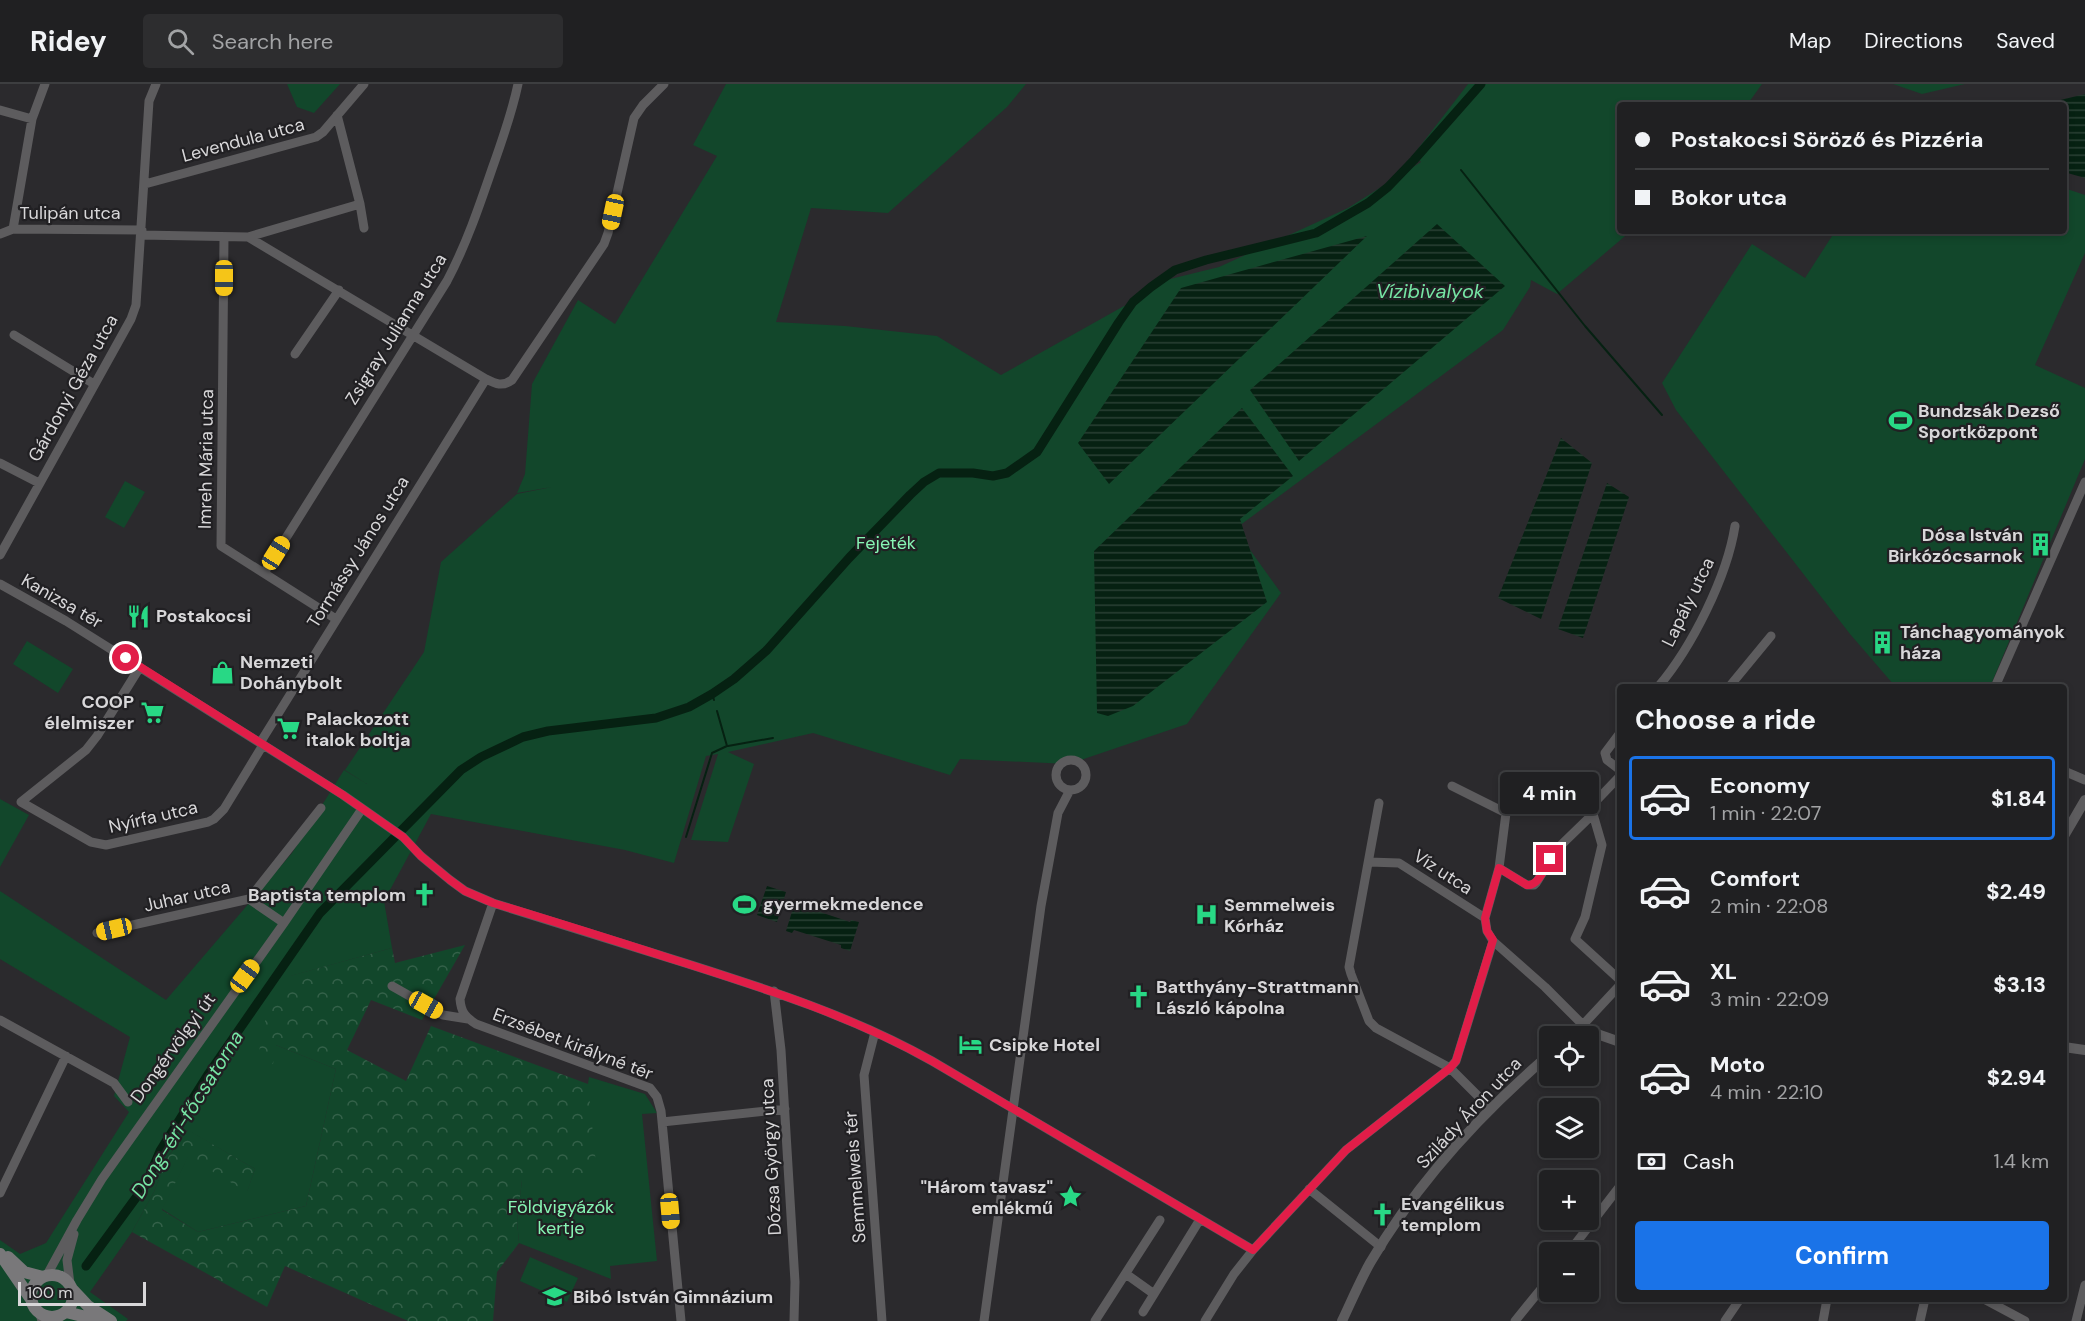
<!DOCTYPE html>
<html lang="en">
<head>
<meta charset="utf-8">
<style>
  body { margin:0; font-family:"DM Sans",sans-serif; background:#2d2d2f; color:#f1f3f6; height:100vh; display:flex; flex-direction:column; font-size:22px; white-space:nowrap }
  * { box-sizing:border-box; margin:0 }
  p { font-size:20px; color:#a2a3a5 }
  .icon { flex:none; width:33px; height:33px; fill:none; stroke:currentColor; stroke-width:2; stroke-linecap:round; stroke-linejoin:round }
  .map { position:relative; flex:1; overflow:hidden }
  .drawer { position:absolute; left:1617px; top:600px; width:450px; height:618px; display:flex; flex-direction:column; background:#202022; border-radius:6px; box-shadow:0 3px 9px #0003,0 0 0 2px #3d3e40 }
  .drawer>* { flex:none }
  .guide { position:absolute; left:1617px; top:18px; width:450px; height:132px; border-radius:6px; box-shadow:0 3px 9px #0003,0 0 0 2px #3d3e40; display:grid; align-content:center; height:132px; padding:0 18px; background:#202022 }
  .tools { position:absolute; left:1539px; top:942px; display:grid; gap:12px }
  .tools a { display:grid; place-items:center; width:60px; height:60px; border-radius:6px; background:#202022; box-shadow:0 3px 9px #0003,0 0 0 2px #3d3e40; font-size:30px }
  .scale { position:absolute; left:18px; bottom:15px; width:128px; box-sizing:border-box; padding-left:6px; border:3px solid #d8d7d9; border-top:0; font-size:16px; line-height:21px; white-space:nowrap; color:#d8d7d9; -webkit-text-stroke:4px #212023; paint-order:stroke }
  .end { position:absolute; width:27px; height:27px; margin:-14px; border:8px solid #e11d48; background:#fff; box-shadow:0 0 0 3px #fff }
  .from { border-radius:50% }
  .bubble { position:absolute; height:42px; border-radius:6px; background:#202022; box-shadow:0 3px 9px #0003,0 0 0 2px #3d3e40; font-size:20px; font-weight:700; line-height:42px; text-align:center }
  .car { position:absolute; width:18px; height:36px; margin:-18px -9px; border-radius:8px; box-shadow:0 0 4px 2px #0007; background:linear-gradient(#f5c518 24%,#345 0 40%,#f5c518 0 76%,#345 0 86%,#f5c518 0) }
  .guide b { display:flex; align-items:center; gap:21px; height:57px; font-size:22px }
  .guide b+b { border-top:2px solid #3d3e40 }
  .guide i { width:15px; height:15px; background:#f1f3f6 }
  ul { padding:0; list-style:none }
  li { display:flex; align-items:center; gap:18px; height:84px; margin:0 12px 9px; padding:0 6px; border:3px solid transparent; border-radius:6px }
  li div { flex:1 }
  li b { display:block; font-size:22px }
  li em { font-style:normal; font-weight:700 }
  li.selected { border-color:#1a73e8 }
  li>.icon { width:54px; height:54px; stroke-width:1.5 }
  h2 { padding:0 18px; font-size:27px; line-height:72px }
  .pay { display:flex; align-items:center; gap:15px; height:66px; padding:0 18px; font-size:22px }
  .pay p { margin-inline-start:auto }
  .button { display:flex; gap:12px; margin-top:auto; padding:12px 18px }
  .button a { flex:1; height:69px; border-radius:6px; background:#1a73e8; color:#fff; font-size:24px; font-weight:700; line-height:69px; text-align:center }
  header { display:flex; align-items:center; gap:36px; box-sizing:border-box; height:84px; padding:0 30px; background:#202022; border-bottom:2px solid #3d3e40 }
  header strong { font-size:28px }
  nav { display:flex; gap:33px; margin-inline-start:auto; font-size:21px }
  .search { width:420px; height:54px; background:#2d2d2f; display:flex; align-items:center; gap:15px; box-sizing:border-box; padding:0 21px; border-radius:6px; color:#a2a3a5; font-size:22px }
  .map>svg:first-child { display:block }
  .green { fill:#12472b }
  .forest { fill:url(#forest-crowns) }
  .water { fill:url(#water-rules) }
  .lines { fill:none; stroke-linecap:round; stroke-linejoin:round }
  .stream { stroke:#062112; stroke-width:2 }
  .canal { stroke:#062112; stroke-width:9 }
  .minor { stroke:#5d5c5e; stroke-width:9 }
  .tertiary { stroke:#5d5c5e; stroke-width:10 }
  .secondary { stroke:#79787a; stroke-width:12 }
  .route { stroke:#e11d48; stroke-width:8 }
  .labels { text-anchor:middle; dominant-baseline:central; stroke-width:4.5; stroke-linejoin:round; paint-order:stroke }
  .street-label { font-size:18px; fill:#d8d7d9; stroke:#212023 }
  .poi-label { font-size:18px; font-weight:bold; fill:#d8d7d9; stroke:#212023; text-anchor:start }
  .park-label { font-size:18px; fill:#87f6b4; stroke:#212023 }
  .water-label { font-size:20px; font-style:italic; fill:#76e5a4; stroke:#212023 }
</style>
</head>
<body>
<header>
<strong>Ridey</strong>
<div class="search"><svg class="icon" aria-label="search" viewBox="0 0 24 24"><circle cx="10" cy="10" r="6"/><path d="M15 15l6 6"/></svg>Search here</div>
<nav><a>Map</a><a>Directions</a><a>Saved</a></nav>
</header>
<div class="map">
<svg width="2085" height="1237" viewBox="0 0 2085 1237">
  <defs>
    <pattern id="forest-crowns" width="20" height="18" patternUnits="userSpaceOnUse" patternTransform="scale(1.5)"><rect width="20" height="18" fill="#12472b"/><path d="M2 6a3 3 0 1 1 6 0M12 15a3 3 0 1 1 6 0" fill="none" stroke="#346149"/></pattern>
    <pattern id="water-rules" width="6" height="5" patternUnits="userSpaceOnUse" patternTransform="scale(1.5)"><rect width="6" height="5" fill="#062112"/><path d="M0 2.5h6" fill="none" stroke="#2a4034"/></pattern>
  </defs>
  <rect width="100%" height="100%" fill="#2b2a2d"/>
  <!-- green -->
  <path class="green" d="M287,0H340L314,29L297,23Z
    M726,0H1026L1007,23L888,129L811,124L776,238L845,242L937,252L1001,291L1124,222L1133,225L1150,200L1219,183L1348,124L1421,78L1414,70L1468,0H1762L1747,21H1620V147H1631L1557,210L1531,196L1530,203L1503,246L1235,445L1281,509L1187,640L1069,680L960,675L950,691L813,649L728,668L754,680L728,758L691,756L718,670L706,672L674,779L625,766L431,730L384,817L392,864L291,892L276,961L336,985L306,1122L198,1148L162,1125L188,1072L247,1107L255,1085L187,1046L168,1073L154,1108L132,1148L90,1208L128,1235L126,1237H0V1156L20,1170L46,1159L129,1028L114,1012L130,953L0,875V807L166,916L292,769L344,686L367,700L345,686L424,568L441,478L517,410L552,403L517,409L525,390L532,300L578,216L615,240L717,72L693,61Z
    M1893,0H1965L1922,10Z
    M2064,104L2085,111V169L2035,281L2085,304V375L1990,603H1899L1894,601L1850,550L1676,326L1662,299L1752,160L1805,194L1832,152L1842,147H2064Z
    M125,397L145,408L124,444L105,433Z
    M27,557L73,585L58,609L13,580Z
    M0,715L29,731L0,783Z
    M589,993L645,1010L657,1029L642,1030L657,1177L610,1182L611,1195L519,1159L517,1137L522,1096L588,1000Z
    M530,1173L578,1194L567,1218L520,1197Z"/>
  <!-- forest -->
  <path class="forest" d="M465,861L422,936L371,916L347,966L406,997L431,942L588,1000L597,1090L522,1096L517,1137L519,1159L497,1188L493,1237H408L285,1182L267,1223L132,1148L154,1108L168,1073L188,1046L255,1085L247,1108L188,1073L162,1126L198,1148L306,1122L336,985L276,961L273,980L256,982L267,928L290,892L392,864L395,879Z"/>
  <!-- water -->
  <path class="water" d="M2085,10V94L2064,88V21H2040Z
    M1437,140L1505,202L1299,377L1250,306Z
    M1367,152L1109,400L1078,359L1181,204Z
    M1242,324L1293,392L1240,435L1267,518L1133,622L1108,632L1097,629L1094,467Z
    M1561,354L1592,379L1541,535L1498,514Z
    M1607,399L1629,413L1583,554L1558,545Z
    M767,802L786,808L777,838L757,831Z
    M795,818L802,820V822L850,838L851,836L859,838L850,867L841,864V861L794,846L792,849L786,847Z"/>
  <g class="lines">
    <!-- stream -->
    <path class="stream" d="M1461,86L1585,242L1662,331
      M712,610L714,616
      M728,662L773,654
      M686,753L712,669L727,662L717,627"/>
    <!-- canal -->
    <path class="canal" d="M86,1182L146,1100L160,1067L209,989L320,829L461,686L481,673L523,653L548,647L656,634L689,623L712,610L734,595L767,566L849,474L910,411L924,398L939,389H973L993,392L1007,389L1037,368L1119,238L1133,218L1151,203L1175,186L1206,176L1316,149L1368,119L1388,103L1414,76L1481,0"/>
    <!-- minor -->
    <path class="minor" d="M0,26L32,35
      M145,100L316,53L323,48L364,0
      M360,120L364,144
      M13,145L32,35L45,0
      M0,150L13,145L142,146
      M141,151L248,153L486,295C496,300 502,303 512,296L604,160L608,149L634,34L643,21L664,0
      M224,153L221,462L336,535
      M248,153L360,120L337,31
      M14,251L94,300
      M295,270L339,206
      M0,379L39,399
      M0,471L131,235L136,221L149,17L156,0
      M264,489L447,197C466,161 479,123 492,85C502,57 512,29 518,0
      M0,500L66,537L343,711L403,753L421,772L450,796L465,807L493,819C557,839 621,859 685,879C770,906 854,933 932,977L1253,1166
      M140,583L97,652L86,666L21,718L91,758L106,761L208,738L214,735L224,725L263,661
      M1658,603C1692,563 1727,493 1735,442
      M1729,603L1771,552
      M1995,603L2085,398
      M1620,649L1605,669L1607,676L1620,686
      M260,659L486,295
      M1056 691a15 15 0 1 1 30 0a15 15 0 1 1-30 0Z
      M2064,687L2085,696
      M1452,702L1506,729L1499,784L1527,801H1534L1536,799L1558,764L1593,730L1597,716L1620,692
      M1379,719L1349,883L1351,890L1369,937L1376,944L1450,984L1491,1025
      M1593,730L1602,761L1585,833L1575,855L1620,896
      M1369,778L1399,779L1485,834
      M1499,784L1485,834L1487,847L1493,857L1545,903L1583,941
      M249,815L321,724
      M493,819L460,915C461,928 465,933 476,940L650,1004L657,1013L661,1027L681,1237
      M97,849L249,815L284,839
      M392,902L443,931L468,935
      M774,907L781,966L795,1198L794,1237
      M0,936L114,999L128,1018
      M1580,944L1620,901
      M875,948L864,991L882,1237
      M662,1038L785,1025
      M1309,1105L1381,1163
      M0,1109L66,972
      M1569,1168L1620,1102
      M1126,1190L1154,1210
      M47,1191L77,1136L102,1095L284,839L362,725
      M70,1200L67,1176L74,1150
      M1984,1215L2025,1237
      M1143,1228L1199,1137
      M40,1230L42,1237
      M984,1237L1041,822L1058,729L1070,706
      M1095,1237L1160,1136
      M1205,1237L1234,1190L1253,1166L1346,1066L1450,984L1456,977L1493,857
      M1515,1237L1550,1194
      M1725,1237L1740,1215
      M1823,1237L1827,1215
      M1920,1237L1925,1215
      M2076,1237L2085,1201"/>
    <!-- tertiary -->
    <path class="tertiary" d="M2064,752L2085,716
      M1570,952L1580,944L1620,958
      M2064,963L2085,966
      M1342,1237C1351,1218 1360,1197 1370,1179C1416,1100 1481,1029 1550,970"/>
    <!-- secondary -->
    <path class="secondary" d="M0,1170L31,1215
      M8,1173L24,1188L43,1193
      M31 1212a21 21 0 1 1 42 0a21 21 0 1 1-42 0Z
      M73,1206L88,1222L111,1237
      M66,1228L103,1237"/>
  </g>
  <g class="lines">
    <!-- route -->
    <path class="route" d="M126,574L343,711L403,753L421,772L450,796L465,807L493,819C553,837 613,856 672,875C761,903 850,931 932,977L1253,1166L1346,1066L1450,984L1456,977L1493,856L1487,847L1485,834L1499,784L1527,801C1539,802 1544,784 1550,775"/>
  </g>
  <!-- icons -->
  <defs>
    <symbol id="stadium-bare" viewBox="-9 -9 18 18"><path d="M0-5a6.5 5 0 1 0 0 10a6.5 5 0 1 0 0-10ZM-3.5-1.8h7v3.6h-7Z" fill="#28d885" stroke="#212023" stroke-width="2.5" paint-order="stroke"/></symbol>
    <symbol id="building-bare" viewBox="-9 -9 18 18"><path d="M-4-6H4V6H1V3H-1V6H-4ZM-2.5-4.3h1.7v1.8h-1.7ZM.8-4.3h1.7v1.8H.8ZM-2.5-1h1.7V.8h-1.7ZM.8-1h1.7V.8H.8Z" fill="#28d885" stroke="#212023" stroke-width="2.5" paint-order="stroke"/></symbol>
    <symbol id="restaurant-bare" viewBox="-9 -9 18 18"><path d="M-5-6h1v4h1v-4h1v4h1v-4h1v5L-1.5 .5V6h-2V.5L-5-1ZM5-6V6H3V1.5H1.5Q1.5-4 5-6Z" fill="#28d885" stroke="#212023" stroke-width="2.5" paint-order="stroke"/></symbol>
    <symbol id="shop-bare" viewBox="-9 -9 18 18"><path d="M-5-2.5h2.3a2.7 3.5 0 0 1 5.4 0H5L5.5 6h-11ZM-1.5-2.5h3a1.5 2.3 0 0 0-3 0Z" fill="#28d885" stroke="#212023" stroke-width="2.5" paint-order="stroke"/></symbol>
    <symbol id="supermarket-bare" viewBox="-9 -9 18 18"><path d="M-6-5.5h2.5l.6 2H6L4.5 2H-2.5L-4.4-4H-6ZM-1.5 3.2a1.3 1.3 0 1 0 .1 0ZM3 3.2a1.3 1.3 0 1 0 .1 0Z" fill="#28d885" stroke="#212023" stroke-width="2.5" paint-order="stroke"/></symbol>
    <symbol id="church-bare" viewBox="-9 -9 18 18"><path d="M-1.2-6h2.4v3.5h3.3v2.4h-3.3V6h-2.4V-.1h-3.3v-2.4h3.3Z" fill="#28d885" stroke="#212023" stroke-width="2.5" paint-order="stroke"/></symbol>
    <symbol id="hospital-bare" viewBox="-9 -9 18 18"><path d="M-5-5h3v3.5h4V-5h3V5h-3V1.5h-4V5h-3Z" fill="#28d885" stroke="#212023" stroke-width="2.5" paint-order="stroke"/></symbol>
    <symbol id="hotel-bare" viewBox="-9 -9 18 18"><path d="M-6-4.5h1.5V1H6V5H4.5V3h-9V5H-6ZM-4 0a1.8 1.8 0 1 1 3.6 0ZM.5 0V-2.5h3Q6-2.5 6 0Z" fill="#28d885" stroke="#212023" stroke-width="2.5" paint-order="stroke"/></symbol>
    <symbol id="sight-bare" viewBox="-9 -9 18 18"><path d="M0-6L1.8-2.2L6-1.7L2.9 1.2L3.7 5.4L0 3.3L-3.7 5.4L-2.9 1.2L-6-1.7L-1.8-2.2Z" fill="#28d885" stroke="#212023" stroke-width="2.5" paint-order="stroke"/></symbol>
    <symbol id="school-bare" viewBox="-9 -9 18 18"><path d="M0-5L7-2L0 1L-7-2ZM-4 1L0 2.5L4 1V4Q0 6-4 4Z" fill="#28d885" stroke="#212023" stroke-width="2.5" paint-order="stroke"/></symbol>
  </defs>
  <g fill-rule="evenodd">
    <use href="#stadium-bare" x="1884" y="320" width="33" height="33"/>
    <use href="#building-bare" x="2024" y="444" width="33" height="33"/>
    <use href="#restaurant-bare" x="122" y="516" width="33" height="33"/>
    <use href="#building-bare" x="1866" y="542" width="33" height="33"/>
    <use href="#shop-bare" x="206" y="572" width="33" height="33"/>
    <use href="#supermarket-bare" x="136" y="612" width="33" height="33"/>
    <use href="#supermarket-bare" x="272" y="628" width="33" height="33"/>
    <use href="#church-bare" x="408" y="794" width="33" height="33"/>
    <use href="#stadium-bare" x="728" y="804" width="33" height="33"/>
    <use href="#hospital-bare" x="1190" y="814" width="33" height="33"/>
    <use href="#church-bare" x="1122" y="896" width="33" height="33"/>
    <use href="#hotel-bare" x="954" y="944" width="33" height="33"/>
    <use href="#sight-bare" x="1054" y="1096" width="33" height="33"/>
    <use href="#church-bare" x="1366" y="1114" width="33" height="33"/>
    <use href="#school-bare" x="538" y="1196" width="33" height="33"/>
  </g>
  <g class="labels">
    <!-- street labels -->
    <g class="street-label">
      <text transform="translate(243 56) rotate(-15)">Levendula utca</text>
      <text x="70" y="129">Tulipán utca</text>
      <text transform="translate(396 245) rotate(-58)">Zsigray Julianna utca</text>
      <text transform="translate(73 304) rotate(-61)">Gárdonyi Géza utca</text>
      <text transform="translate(206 375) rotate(-89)">Imreh Mária utca</text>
      <text transform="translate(358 468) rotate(-58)">Tormássy János utca</text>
      <text transform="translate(62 517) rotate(30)">Kanizsa tér</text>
      <text transform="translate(1688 518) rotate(-64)">Lapály utca</text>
      <text transform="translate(153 733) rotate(-13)">Nyírfa utca</text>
      <text transform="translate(1443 788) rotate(33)">Víz utca</text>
      <text transform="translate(187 812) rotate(-13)">Juhar utca</text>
      <text transform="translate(573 960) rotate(21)">Erzsébet királyné tér</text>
      <text transform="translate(173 964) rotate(-54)">Dongérvölgyi út</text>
      <text transform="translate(1469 1029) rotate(-47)">Szilády Áron utca</text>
      <text transform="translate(771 1073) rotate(-93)">Dózsa György utca</text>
      <text transform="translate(855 1093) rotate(-94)">Semmelweis tér</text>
    </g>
    <!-- poi labels -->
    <g class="poi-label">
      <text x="1918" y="327">Bundzsák Dezső<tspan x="1918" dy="21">Sportközpont</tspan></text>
      <text x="2023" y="451" text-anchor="end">Dósa István<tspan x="2023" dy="21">Birkózócsarnok</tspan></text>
      <text x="156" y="532">Postakocsi</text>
      <text x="1900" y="548">Tánchagyományok<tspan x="1900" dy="21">háza</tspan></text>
      <text x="240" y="578">Nemzeti<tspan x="240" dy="21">Dohánybolt</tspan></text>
      <text x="134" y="618" text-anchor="end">COOP<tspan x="134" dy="21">élelmiszer</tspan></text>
      <text x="306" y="635">Palackozott<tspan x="306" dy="21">italok boltja</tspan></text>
      <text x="406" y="811" text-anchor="end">Baptista templom</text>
      <text x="763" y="820">gyermekmedence</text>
      <text x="1224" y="821">Semmelweis<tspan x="1224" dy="21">Kórház</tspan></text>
      <text x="1156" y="903">Batthyány-Strattmann<tspan x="1156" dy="21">László kápolna</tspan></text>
      <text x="989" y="961">Csipke Hotel</text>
      <text x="1053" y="1103" text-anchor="end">"Három tavasz"<tspan x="1053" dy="21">emlékmű</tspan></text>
      <text x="1401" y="1120">Evangélikus<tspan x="1401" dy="21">templom</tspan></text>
      <text x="573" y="1213">Bibó István Gimnázium</text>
    </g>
    <!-- park labels -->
    <g class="park-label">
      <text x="886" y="459">Fejeték</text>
      <text x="561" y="1123">Földvigyázók<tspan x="561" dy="21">kertje</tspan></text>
    </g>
    <!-- water labels -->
    <g class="water-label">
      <text x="1430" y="207">Vízibivalyok</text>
      <text transform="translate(187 1030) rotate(-58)">Dong-éri-főcsatorna</text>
    </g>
  </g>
</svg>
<div class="tools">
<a><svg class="icon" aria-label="locate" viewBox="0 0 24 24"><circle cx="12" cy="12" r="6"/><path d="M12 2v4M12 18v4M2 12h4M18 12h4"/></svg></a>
<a><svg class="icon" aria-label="layers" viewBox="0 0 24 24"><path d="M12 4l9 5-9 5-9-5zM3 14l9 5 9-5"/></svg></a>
<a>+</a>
<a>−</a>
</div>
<div class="scale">100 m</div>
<i class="end from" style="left:126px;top:574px"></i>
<i class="end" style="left:1550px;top:775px"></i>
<div class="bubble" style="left:1500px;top:688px;width:99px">4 min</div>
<i class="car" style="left:613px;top:128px;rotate:192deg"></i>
<i class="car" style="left:224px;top:194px;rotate:180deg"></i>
<i class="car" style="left:276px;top:469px;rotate:32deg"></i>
<i class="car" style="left:114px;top:845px;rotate:257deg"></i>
<i class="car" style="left:245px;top:892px;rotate:36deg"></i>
<i class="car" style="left:426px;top:921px;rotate:119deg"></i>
<i class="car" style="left:670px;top:1127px;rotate:175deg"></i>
<div class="guide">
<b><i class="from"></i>Postakocsi Söröző és Pizzéria</b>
<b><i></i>Bokor utca</b>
</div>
<section class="drawer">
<h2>Choose a ride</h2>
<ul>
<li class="selected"><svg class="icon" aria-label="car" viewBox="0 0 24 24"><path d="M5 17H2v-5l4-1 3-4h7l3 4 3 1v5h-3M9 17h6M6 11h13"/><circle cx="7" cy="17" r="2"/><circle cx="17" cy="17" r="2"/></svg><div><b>Economy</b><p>1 min · 22:07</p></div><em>$1.84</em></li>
<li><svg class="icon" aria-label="car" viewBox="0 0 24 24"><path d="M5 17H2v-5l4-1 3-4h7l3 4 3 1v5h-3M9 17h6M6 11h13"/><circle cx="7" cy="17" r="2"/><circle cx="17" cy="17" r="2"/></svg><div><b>Comfort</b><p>2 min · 22:08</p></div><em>$2.49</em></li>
<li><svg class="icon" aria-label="car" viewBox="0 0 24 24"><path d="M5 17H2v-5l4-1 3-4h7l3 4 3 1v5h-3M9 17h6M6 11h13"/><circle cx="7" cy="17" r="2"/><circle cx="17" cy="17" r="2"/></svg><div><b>XL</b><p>3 min · 22:09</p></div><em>$3.13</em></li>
<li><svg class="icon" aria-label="car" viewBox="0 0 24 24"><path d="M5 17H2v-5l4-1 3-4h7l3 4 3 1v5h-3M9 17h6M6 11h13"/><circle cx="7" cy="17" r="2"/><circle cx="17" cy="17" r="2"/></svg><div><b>Moto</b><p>4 min · 22:10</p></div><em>$2.94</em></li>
</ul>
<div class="pay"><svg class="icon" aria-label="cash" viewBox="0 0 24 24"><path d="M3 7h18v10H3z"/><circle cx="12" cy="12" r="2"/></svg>Cash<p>1.4 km</p></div>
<div class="button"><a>Confirm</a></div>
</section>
</div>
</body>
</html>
